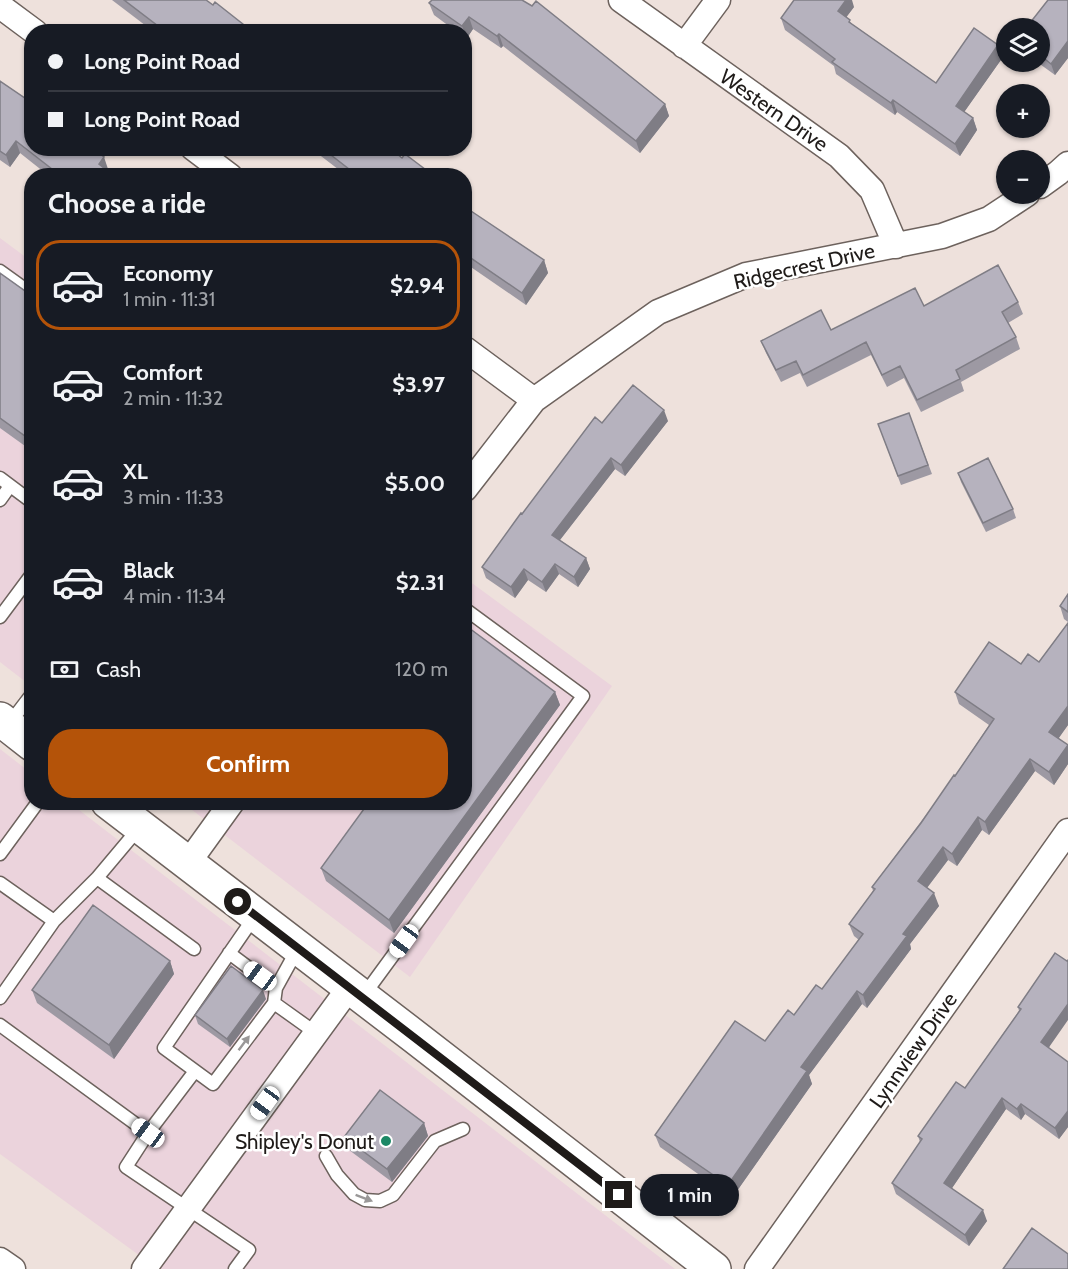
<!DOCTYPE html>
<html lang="en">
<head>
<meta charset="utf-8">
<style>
  body { margin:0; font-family:Cabin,sans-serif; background:#20242c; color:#f1f3f6; height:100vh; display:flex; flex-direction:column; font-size:22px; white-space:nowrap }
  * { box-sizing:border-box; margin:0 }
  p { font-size:20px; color:#9ea1a6 }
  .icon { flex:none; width:33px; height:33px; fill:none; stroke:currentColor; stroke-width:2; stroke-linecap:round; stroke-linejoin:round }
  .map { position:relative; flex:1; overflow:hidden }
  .side { position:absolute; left:24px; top:168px; width:448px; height:642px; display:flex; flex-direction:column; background:#171b24; border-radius:24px; box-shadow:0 2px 4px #0004 }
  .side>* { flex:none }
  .top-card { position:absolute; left:24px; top:24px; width:448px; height:132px; border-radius:24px; box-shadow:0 2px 4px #0004; display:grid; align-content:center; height:132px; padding:0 24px; background:#171b24 }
  .buttons { position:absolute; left:996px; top:18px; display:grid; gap:12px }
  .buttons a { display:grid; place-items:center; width:54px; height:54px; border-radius:50%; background:#171b24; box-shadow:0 2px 4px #0004; font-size:30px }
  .end { position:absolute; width:27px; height:27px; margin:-14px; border:8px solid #1f1b19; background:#fff; box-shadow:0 0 0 3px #fff }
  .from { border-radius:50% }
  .bubble { position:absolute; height:42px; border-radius:21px; background:#171b24; box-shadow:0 2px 4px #0004; font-size:20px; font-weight:700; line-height:42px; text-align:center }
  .car { position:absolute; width:18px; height:36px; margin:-18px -9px; border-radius:8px; box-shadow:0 0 4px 2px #0007; background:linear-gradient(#fff 24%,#345 0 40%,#fff 0 76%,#345 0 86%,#fff 0) }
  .top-card b { display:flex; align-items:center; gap:21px; height:57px; font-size:22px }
  .top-card b+b { border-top:2px solid #363941 }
  .top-card i { width:15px; height:15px; background:#f1f3f6 }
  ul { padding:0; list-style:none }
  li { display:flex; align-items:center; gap:18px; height:90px; margin:0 12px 9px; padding:0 12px; border:3px solid transparent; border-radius:24px }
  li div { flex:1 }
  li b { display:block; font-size:22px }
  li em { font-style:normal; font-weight:700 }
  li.on { border-color:#b45309 }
  li>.icon { width:54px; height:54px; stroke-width:1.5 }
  h2 { padding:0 24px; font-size:27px; line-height:72px }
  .pay { display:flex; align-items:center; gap:15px; height:66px; padding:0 24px; font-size:22px }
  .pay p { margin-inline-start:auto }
  .button { display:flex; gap:12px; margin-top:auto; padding:12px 24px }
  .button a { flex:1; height:69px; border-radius:24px; background:#b45309; color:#fff; font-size:24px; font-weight:700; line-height:69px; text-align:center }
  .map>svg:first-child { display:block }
  .commercial { fill:#ebd3dc }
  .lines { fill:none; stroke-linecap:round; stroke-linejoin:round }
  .lane-casing { stroke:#6d625d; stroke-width:15 }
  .street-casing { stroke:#6d625d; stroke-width:27 }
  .secondary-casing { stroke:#6d625d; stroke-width:36 }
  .lane { stroke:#fff; stroke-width:12 }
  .street { stroke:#fff; stroke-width:24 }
  .secondary { stroke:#fff; stroke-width:33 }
  .wall { fill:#9d99a3 }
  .shaded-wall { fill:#7f7d85 }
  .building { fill:#b6b2be; stroke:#7f7d85; stroke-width:1.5 }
  .oneway { fill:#9a9898 }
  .route { stroke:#1f1b19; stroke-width:8 }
  .poi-dot { fill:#1c8866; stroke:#fff; stroke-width:2 }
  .labels { text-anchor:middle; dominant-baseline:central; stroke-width:5; stroke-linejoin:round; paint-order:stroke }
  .street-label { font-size:21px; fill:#1f1b19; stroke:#fff }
  .poi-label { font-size:21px; fill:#1f1b19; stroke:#fff; text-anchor:end }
</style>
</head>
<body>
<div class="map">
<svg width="1068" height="1269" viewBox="0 0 1068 1269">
  <rect width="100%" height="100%" fill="#eee1dc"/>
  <!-- commercial -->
  <path class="commercial" d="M0,238L31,261V686L0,662Z
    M465,578L612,686L410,977L183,803L465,802Z
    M0,749L31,773L32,802L70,803L675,1269H158L0,1154Z"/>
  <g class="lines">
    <defs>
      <path id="lane" d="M0,271L32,294
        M0,478L32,502
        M0,500L10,486
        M0,617L32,574
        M9,724L32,694
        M0,854L38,802
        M97,878L194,949
        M0,883L54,921L0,998
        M255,916L164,1048L213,1084L274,1003L276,988L297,950
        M54,921L97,878L139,828
        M229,953L276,988
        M364,995L583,696L465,609
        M274,1003L316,1033
        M0,1025L148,1133L126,1167L249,1250L235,1269
        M148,1133L195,1071
        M326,1156L337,1175L354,1194L365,1200L380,1201L393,1195L435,1141L463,1129"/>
      <path id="street" d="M621,0L839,156L872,190L896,246
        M0,6L35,32
        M684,46L718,0
        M193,148L230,176
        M1040,186L1058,173L1068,164
        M465,349L534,400
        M465,489L534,400L658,312L746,275L942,236L989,219L1027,194
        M188,863L232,802
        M0,1260L13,1269
        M144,1269L349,988
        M757,1269L1068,831"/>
      <path id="secondary" d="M0,719L32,744
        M108,802L415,1037L714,1269"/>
    </defs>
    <!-- lane casing -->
    <use href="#lane" class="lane-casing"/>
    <!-- street casing -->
    <use href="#street" class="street-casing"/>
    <!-- secondary casing -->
    <use href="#secondary" class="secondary-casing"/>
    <!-- lane -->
    <use href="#lane" class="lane"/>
    <!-- street -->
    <use href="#street" class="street"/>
    <!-- secondary -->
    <use href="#secondary" class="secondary"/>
  </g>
  <!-- wall -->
  <path class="wall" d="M112,0H206L253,32H154Z
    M432,0L665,104L669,116L640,153L503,46L501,48L473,29L467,38L465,37V32H457L434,15L429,3Z
    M1068,0V58L1055,75L1037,62H1040V28Z
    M854,7L846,17L852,24L936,83L998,45L1003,57L964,112L973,118L977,130L960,156L897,112L895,115L836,74L834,66L785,30L781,18Z
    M0,81L108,169L107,171L114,176H49L20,153L10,167L0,160Z
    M390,148L402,158L434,176H347L317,153L315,149Z
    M465,207L544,260L548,273L526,305L465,263Z
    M0,273L32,296V451L0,428Z
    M1018,302L1023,314L1008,323L1016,337L1020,349L961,382L964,391L921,412L904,378L887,387L871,355L807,387L800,373L781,382L766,353L761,341L831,330L924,306Z
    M909,413L932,474L901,485L878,424Z
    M668,421L625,476L615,469L560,540L586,558L590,569L578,587L559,574L546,592L528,580L515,598L486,578L482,567L522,514L602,423Z
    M958,473L1013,509L1016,518L986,532L961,482Z
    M1068,594V622L1064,619L1060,606Z
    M1068,623V725L1058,738L1068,745V764L1054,785L1035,771L989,835L982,830L957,866L948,860L927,888L939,906L910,944L911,949L867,1008L862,1004L809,1075L812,1084L732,1198L660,1147L655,1135L765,1041L822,989L859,940L854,936L849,924L873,891L872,887L955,776L989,725L959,704L955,692L1021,664L1039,662Z
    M555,692L560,705L394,933L326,881L321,868Z
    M170,961L174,974L114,1059L37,1003L32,990Z
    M1067,961L1049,1048L1068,1062V1127L1059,1139L1025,1114L1021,1120L1006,1109L952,1188L987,1221L969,1246L896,1194L892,1183L920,1142L918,1136L965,1088L1019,1011L1018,1007Z
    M266,999L230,1047L198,1024L195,1015Z
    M424,1123L428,1136L392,1182L349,1150L344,1137Z"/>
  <!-- shaded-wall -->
  <path class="shaded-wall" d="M846,0H852L854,7L842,23L838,11Z
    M469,17L473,29L467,38L462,26Z
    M499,34L503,46L501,48L497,36Z
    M1068,41V58L1055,75L1051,64Z
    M998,45L1003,57L960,118L956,106Z
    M893,100L897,112L895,115L891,103Z
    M665,104L669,116L640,153L636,141Z
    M973,118L977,130L960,156L955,144Z
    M16,141L20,153L10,167L6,155Z
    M104,157L108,169L103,176L99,164Z
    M544,260L548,273L526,305L522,293Z
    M664,410L668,421L625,476L621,465Z
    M611,458L615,469L556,545L552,535Z
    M586,558L590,569L578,587L574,577Z
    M555,564L559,574L546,592L542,582Z
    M524,569L528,580L515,598L511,587Z
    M555,692L560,705L394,933L389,920Z
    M1068,706V725L1054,745L1049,732Z
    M1068,745V764L1054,785L1049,772Z
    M1030,759L1035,771L989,835L985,822Z
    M978,817L982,830L957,866L952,854Z
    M943,847L948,860L923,893L918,881Z
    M934,893L939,906L910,944L911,949L867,1008L863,995L903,934Z
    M170,961L174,974L114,1059L109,1045Z
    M263,990L266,999L230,1047L227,1039Z
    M857,991L862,1004L809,1075L812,1084L732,1198L728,1185L801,1067Z
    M1068,1004V1020L1045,1053L1041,1042Z
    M1002,1098L1006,1109L948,1194L944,1183Z
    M1021,1104L1025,1114L1021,1120L1017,1109Z
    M1068,1111V1127L1059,1139L1055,1128Z
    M424,1123L428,1136L392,1182L387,1169Z
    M983,1210L987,1221L969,1246L965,1235Z"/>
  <!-- building -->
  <path class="building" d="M124,0H206L213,5L215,2L253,32H166Z
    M432,0H522L532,6L536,1L665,104L636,141L499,34L497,36L469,17L462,26L429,3Z
    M794,0H846L838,11L850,20L849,22L936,83L974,28L998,45L956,106L973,118L955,144L893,100L891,103L832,62L835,59L781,18Z
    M1048,0H1068V41L1051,64L1040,55V28H1026Z
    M0,81L32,103V148H93L104,157L99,164L114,176H61L16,141L6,155L0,151Z
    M322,148H390L402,158L405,154L434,176H358Z
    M465,207L544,260L522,293L465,254Z
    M998,265L1018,302L1002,312L1016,337L956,370L960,379L917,400L900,366L882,375L866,342L803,375L796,361L776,370L761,341L821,310L831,330L915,288L924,306Z
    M0,273L32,296V441L0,418Z
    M633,385L664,410L621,465L611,458L552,535L586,558L574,577L555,564L542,582L524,569L511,587L482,567L521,513L522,514L595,417L602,423Z
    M909,413L928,465L898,476L878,424Z
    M988,458L1013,509L983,523L958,473Z
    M1068,594V612L1060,606Z
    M1068,623V706L1049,732L1068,745L1049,772L1030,759L985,822L978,817L952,854L943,847L918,881L934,893L903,934L907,936L863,995L857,991L801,1067L807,1071L728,1185L655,1135L735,1021L765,1041L788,1010L794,1015L816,985L822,989L863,934L849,924L875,889L872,887L921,823L954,775L955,776L994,719L955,692L989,642L1021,664L1028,654L1039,662Z
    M465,625L555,692L389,920L321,868L369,802H465Z
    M93,905L170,961L109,1045L32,990Z
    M1055,953L1067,961L1068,960V1004L1041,1042L1068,1062V1111L1055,1128L1021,1104L1017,1109L1002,1098L944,1183L983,1210L965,1235L892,1183L922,1139L918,1136L956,1082L965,1088L1021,1009L1018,1007Z
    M231,966L263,990L227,1039L195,1015Z
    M380,1090L424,1123L387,1169L344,1137Z
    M1032,1228L1068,1254V1269H1003Z"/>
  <!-- one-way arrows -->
  <defs><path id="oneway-solid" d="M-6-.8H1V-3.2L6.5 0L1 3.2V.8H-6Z" transform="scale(1.5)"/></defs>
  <g class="oneway">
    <use href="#oneway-solid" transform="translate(244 1043) rotate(-53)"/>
    <use href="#oneway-solid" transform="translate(364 1198) rotate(21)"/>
  </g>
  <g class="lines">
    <!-- route -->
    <path class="route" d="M238,902L619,1195"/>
  </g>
  <!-- markers -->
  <circle class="poi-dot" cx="386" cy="1141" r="6"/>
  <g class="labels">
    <!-- street labels -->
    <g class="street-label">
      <text transform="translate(774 110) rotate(35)">Western Drive</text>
      <text transform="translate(804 266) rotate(-13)">Ridgecrest Drive</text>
      <text transform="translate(913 1050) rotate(-55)">Lynnview Drive</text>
    </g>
    <!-- poi labels -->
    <g class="poi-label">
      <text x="374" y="1141">Shipley's Donut</text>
    </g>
  </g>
</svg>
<div class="buttons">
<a><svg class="icon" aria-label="layers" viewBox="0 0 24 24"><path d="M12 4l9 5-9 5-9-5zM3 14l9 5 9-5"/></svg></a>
<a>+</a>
<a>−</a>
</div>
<i class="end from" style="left:238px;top:902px"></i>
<i class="end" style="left:619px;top:1195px"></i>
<div class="bubble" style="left:640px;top:1174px;width:99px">1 min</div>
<i class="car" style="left:404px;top:941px;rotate:216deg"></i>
<i class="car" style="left:260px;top:976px;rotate:306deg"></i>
<i class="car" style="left:265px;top:1103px;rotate:216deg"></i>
<i class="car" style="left:148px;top:1133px;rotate:306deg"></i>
<div class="top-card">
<b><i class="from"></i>Long Point Road</b>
<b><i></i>Long Point Road</b>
</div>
<section class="side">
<h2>Choose a ride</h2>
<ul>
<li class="on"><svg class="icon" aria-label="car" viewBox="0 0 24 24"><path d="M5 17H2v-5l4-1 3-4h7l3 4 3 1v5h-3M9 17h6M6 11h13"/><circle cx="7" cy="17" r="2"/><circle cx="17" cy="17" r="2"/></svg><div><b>Economy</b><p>1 min · 11:31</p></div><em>$2.94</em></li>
<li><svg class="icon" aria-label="car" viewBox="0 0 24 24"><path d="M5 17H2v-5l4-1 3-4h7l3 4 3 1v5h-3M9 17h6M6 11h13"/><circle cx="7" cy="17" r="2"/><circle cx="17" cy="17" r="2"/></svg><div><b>Comfort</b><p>2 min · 11:32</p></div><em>$3.97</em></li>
<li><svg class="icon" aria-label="car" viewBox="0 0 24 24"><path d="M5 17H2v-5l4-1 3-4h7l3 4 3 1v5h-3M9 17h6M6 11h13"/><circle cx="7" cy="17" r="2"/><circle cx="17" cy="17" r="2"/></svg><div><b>XL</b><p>3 min · 11:33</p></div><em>$5.00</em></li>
<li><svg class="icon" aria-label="car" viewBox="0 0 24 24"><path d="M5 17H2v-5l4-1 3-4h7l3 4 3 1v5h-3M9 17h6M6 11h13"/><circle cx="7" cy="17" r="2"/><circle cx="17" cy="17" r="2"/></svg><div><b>Black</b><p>4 min · 11:34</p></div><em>$2.31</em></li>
</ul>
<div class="pay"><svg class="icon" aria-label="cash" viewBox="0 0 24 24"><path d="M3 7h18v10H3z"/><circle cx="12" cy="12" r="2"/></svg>Cash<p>120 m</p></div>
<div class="button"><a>Confirm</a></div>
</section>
</div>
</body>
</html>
